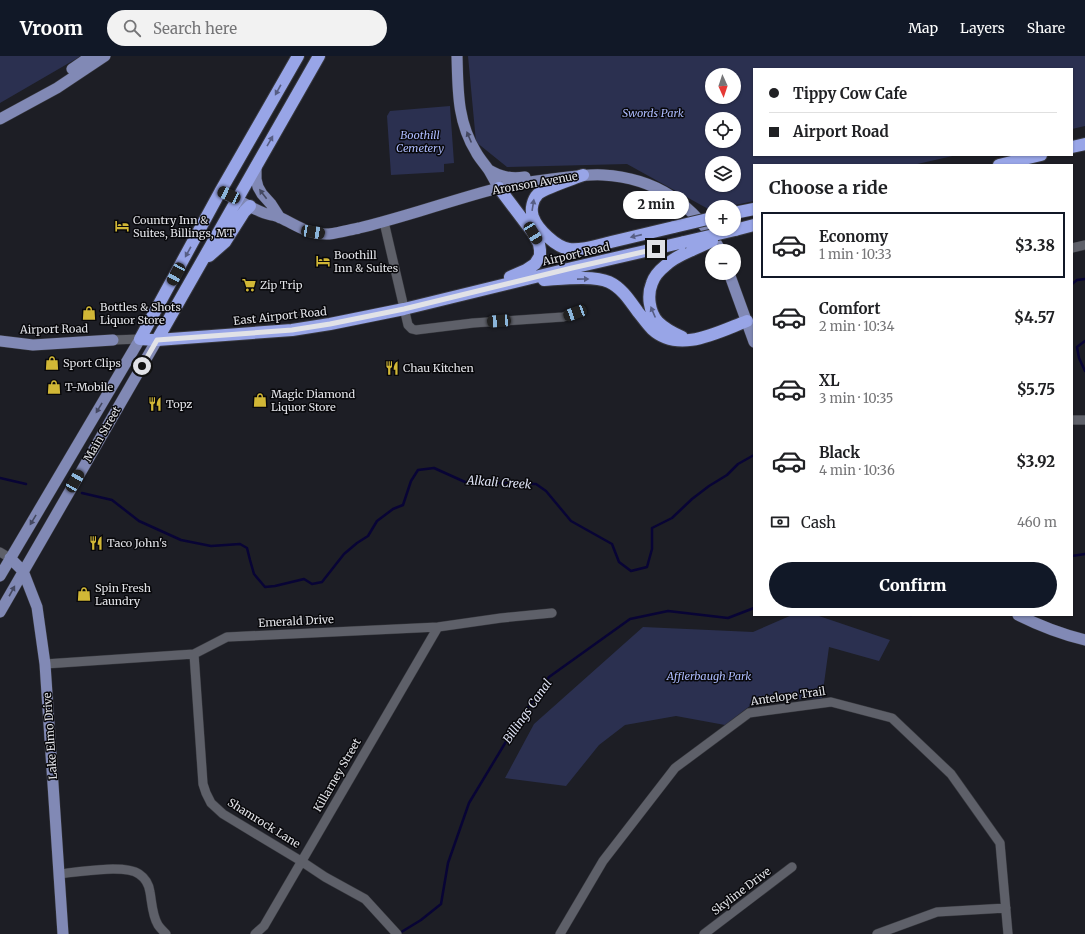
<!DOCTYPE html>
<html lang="en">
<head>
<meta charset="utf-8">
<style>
  body { margin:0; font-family:Merriweather,serif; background:#f2f2f2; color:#202124; height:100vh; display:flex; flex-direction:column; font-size:15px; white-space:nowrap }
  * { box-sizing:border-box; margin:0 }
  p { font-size:13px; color:#757577 }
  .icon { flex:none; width:22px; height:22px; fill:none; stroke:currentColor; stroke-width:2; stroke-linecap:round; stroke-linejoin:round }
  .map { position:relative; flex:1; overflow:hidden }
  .side { position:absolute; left:753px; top:108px; width:320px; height:452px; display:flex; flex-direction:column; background:#fff; border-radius:0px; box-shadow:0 1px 3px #0004 }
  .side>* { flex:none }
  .top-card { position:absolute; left:753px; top:12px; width:320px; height:88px; border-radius:0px; box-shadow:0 1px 3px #0004; display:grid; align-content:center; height:88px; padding:0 16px; background:#fff }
  .needle { width:26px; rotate:177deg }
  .controls { position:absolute; left:705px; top:12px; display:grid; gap:8px }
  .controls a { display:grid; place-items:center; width:36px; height:36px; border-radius:50%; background:#fff; box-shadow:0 1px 3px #0004; font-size:20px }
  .end { position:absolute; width:18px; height:18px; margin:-9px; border:5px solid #e1e2e7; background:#111; box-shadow:0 0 0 2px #111 }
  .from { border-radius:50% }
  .bubble { position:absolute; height:28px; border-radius:14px; background:#fff; box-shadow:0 1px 3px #0004; font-size:13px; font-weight:800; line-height:28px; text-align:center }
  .car { position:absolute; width:12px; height:24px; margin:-12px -6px; border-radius:5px; box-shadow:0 0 3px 1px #0007; background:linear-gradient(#222 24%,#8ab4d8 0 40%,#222 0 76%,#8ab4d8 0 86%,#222 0) }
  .top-card b { display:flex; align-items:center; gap:14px; height:38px; font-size:15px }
  .top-card b+b { border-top:1px solid #e0e0e0 }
  .top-card i { width:10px; height:10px; background:#202124 }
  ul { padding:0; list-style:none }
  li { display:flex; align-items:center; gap:12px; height:66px; margin:0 8px 6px; padding:0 8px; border:2px solid transparent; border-radius:0px }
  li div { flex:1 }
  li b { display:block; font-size:15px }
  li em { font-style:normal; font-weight:800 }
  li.current { border-color:#111827 }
  li>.icon { width:36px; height:36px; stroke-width:1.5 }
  h2 { padding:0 16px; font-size:18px; line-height:48px }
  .pay { display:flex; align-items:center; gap:10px; height:44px; padding:0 16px; font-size:15px }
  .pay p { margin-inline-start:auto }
  .cta { display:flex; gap:8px; margin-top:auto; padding:8px 16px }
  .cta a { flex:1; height:46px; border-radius:24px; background:#111827; color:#fff; font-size:16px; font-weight:800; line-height:46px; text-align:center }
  header { display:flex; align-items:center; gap:24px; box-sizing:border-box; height:56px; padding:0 20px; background:#111827; color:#fff }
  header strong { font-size:19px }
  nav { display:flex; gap:22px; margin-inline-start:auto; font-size:14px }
  .search { width:280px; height:36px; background:#f2f2f2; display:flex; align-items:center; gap:10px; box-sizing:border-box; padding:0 14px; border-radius:22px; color:#757577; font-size:15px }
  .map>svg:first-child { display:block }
  .green { fill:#2b3050; fill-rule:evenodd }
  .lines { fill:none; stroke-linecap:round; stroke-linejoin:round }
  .stream { stroke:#080435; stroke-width:2.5 }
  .minor-casing { stroke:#37383e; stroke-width:10 }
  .major-casing { stroke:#37383e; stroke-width:12 }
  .highway-casing { stroke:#37383e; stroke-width:14 }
  .minor { stroke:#5e6069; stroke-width:9 }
  .major { stroke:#8189b5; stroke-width:11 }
  .highway { stroke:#98a5e7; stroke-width:12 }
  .highway-bridge-casing { stroke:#37383e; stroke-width:14; stroke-linecap:butt }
  .highway-bridge { stroke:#98a5e7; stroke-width:12 }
  .oneway { fill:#575e84 }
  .oneway2 { fill:#444860 }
  .route { stroke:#e1e2e7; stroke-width:5 }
  .labels { text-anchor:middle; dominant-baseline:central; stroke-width:3; stroke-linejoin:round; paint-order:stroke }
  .park-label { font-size:11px; font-style:italic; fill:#acbafc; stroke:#08080b }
  .street-label { font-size:11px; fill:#e1e2e7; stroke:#08080b }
  .poi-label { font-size:11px; fill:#e1e2e7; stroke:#08080b; text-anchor:start }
  .water-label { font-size:12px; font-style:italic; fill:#dde1f3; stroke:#08080b }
</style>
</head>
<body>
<header>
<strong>Vroom</strong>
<div class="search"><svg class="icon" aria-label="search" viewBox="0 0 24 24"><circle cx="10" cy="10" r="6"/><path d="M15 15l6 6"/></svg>Search here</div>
<nav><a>Map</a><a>Layers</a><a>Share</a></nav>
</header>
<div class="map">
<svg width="1085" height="878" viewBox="0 0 1085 878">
  <rect width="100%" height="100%" fill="#1d1e25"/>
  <!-- green -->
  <path class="green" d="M0,0H81L0,47Z
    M468,0H1085V70L1072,73V13H754V99H957L913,109H754V145L726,151H712V154H710L627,108L507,111L476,86ZM712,19H734V41H712ZM712,63H734V85H712ZM712,107H734V129H712Z
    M450,50L454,107L444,108V116L391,119L387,60L390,55Z
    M792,559H816L890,584L879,605L829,591L822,642L789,644L751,649L725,669L676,660L625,669L599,689L566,730L505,722L534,668L643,571L753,576Z"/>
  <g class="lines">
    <!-- stream -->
    <path class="stream" d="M1072,228L1077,224L1085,223
      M1085,285L1077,291L1079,302L1085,315
      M0,422L26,428
      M82,437L112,444L139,465L181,484L211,490L240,488L247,492L250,504L254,518L265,531L275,530L304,523L312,528L322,526L344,498L357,487L368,480L377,465L393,453L403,449L411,425L418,414L434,412L465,426L536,428L546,435L571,465L612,488L619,506L631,515L647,511L652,493V472L672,462L692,443L709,430L727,419L738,408L754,399
      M1072,500L1085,498
      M910,559H911
      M398,878L421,864L441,848L448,807L469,747L516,669L549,621L630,563L668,555L728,562L754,552"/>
    <defs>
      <path id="minor" d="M384,166L408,269L412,273L416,274L473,267L563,261L575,257
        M1072,192L1085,189
        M113,284L140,283
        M1072,364H1085
        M0,496L10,502
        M194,598L203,728L206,737L211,747L223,758L301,805L325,821L365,843L397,878
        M45,608L194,598L227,581L438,571L501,562L552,557
        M59,818C77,816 125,808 139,818C145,822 149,829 150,836C152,847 152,859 158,869C160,872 163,875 166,878
        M255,878L264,870L438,571
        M560,878L603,805L675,712L749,657L831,646L892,662L951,718L1000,787L1008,878
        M704,878L792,811
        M877,878L937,856L1006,852"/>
      <path id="major" d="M457,0C458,34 457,65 476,96C479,102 484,107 488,113C492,119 495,126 499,132
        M72,13L91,0
        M0,63L57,32L105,0
        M256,110V123L258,131L262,138L271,148L280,162
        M489,114C501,121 511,123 525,121
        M220,136C235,142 249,151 264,157C269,159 276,159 281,162C298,170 309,179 329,178C339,177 349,174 359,172C380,167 400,161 420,155C446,147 472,139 498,132C516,128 534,125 552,123C569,121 586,118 603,119C656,122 695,149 721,195
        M729,217L754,286
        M0,285L33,289L113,284
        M10,502L23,515L37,551L45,608L63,878
        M0,520L140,283
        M0,556L157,284
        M1018,559C1040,570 1061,578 1085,584"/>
      <path id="highway" d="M298,0L220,136L140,283L157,284L292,274L330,268L404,253L572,212L684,186
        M1072,91L1085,88
        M999,109L1041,99
        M583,119C573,123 545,132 538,138C533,143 530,153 533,161C537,173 556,191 569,193C582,195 598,189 611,186C632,181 653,176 674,171
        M499,132L533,177L539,188L540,194V200L535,208L526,214L510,221
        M734,157L754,153
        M735,174L754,169
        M209,200L225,186L244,156L250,150
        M544,224C561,223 594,219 609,226C622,232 630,245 638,256C643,262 647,268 652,273C679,298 718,276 747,265
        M682,281C673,277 665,273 658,266C649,256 647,239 652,227C654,221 660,214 665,210C673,202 683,198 692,194
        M157,284L319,0"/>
    </defs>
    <!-- minor casing -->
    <use href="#minor" class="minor-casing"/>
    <!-- major casing -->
    <use href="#major" class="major-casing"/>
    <!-- highway casing -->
    <use href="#highway" class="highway-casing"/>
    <!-- minor -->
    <use href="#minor" class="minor"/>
    <!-- major -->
    <use href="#major" class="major"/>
    <!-- highway -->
    <use href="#highway" class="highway"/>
    <defs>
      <path id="highway-bridge" d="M674,171L712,162
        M684,186L735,174
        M692,194L712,185"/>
    </defs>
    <!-- highway-bridge casing -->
    <use href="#highway-bridge" class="highway-bridge-casing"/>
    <!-- highway-bridge -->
    <use href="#highway-bridge" class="highway-bridge"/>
  </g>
  <!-- one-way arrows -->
  <defs><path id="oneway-solid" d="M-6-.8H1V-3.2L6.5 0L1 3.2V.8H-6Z"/></defs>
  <g class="oneway">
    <use href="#oneway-solid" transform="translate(278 34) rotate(119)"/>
    <use href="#oneway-solid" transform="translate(270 85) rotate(-60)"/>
    <use href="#oneway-solid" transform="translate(533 149) rotate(-81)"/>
    <use href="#oneway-solid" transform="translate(636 180) rotate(167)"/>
    <use href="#oneway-solid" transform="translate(188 196) rotate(119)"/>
    <use href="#oneway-solid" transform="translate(583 223) rotate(-1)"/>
    <use href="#oneway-solid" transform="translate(653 256) rotate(-113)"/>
  </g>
  <g class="oneway2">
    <use href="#oneway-solid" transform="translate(469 81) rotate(-113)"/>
    <use href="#oneway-solid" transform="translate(263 138) rotate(-127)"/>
    <use href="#oneway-solid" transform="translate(99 352) rotate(121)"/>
    <use href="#oneway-solid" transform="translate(33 464) rotate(121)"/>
    <use href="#oneway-solid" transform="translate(12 535) rotate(-61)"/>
  </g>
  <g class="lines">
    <!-- route -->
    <path class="route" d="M142,310L157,284L292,274L330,268L404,253L572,212L656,193"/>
  </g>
  <!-- icons -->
  <defs>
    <symbol id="hotel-bare" viewBox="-9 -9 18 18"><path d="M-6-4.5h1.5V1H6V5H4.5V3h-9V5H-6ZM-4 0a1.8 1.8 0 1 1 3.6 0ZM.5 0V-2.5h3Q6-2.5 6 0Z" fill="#d1b736" stroke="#08080b" stroke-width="2.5" paint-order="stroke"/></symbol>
    <symbol id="supermarket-bare" viewBox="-9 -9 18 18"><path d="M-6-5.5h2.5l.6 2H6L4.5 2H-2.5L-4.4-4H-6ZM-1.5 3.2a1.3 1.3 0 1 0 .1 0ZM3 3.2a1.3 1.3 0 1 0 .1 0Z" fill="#d1b736" stroke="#08080b" stroke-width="2.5" paint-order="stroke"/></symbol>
    <symbol id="shop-bare" viewBox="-9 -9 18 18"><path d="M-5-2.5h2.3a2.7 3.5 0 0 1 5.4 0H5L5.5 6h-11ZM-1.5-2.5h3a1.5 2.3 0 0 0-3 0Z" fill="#d1b736" stroke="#08080b" stroke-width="2.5" paint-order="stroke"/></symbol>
    <symbol id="restaurant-bare" viewBox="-9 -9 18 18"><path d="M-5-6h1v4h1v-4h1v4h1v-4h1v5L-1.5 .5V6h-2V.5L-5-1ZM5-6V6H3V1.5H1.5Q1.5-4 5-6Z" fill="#d1b736" stroke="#08080b" stroke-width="2.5" paint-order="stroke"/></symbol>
  </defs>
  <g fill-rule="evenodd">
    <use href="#hotel-bare" x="112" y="160" width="20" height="20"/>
    <use href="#hotel-bare" x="313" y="195" width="20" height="20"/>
    <use href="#supermarket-bare" x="239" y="219" width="20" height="20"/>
    <use href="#shop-bare" x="79" y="247" width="20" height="20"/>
    <use href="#shop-bare" x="42" y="297" width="20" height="20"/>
    <use href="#restaurant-bare" x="382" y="302" width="20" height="20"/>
    <use href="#shop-bare" x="44" y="321" width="20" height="20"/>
    <use href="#shop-bare" x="250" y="334" width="20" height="20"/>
    <use href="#restaurant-bare" x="145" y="338" width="20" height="20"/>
    <use href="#restaurant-bare" x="86" y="477" width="20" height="20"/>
    <use href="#shop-bare" x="74" y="528" width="20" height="20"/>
  </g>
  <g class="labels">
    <!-- park labels -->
    <g class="park-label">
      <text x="653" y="57">Swords Park</text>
      <text x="420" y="79">Boothill<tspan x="420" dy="13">Cemetery</tspan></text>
      <text x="709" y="620">Afflerbaugh Park</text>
    </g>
    <!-- street labels -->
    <g class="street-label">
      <text transform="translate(535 127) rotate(-10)">Aronson Avenue</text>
      <text transform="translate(576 198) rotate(-13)">Airport Road</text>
      <text transform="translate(280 260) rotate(-6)">East Airport Road</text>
      <text transform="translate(54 273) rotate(-1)">Airport Road</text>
      <text transform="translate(102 378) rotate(-60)">Main Street</text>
      <text transform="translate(296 565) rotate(-3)">Emerald Drive</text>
      <text transform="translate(788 640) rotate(-8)">Antelope Trail</text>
      <text transform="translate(50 680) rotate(-94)">Lake Elmo Drive</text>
      <text transform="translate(337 719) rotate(-60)">Killarney Street</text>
      <text transform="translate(264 767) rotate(32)">Shamrock Lane</text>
      <text transform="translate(741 835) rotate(-37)">Skyline Drive</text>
    </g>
    <!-- poi labels -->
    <g class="poi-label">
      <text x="133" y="164">Country Inn &amp;<tspan x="133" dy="13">Suites, Billings, MT</tspan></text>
      <text x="334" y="199">Boothill<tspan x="334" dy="13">Inn &amp; Suites</tspan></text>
      <text x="260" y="229">Zip Trip</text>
      <text x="100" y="251">Bottles &amp; Shots<tspan x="100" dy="13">Liquor Store</tspan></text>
      <text x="63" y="307">Sport Clips</text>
      <text x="403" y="312">Chau Kitchen</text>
      <text x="65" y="331">T-Mobile</text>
      <text x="271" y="338">Magic Diamond<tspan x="271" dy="13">Liquor Store</tspan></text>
      <text x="166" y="348">Topz</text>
      <text x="107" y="487">Taco John's</text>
      <text x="95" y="532">Spin Fresh<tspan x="95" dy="13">Laundry</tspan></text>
    </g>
    <!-- water labels -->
    <g class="water-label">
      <text transform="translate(499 426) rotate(4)">Alkali Creek</text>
      <text transform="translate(527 655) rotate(-55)">Billings Canal</text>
    </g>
  </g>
</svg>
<div class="controls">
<a><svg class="needle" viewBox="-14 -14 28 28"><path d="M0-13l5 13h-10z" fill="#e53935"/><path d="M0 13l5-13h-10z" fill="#757577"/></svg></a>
<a><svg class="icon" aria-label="locate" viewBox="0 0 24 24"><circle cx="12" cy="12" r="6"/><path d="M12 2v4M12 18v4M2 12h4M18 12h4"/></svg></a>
<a><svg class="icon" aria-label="layers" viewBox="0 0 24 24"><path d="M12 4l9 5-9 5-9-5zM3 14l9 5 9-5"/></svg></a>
<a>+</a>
<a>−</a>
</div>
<i class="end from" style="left:142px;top:310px"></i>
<i class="end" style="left:656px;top:193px"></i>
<div class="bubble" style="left:623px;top:135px;width:66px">2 min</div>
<i class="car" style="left:229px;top:139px;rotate:295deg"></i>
<i class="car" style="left:313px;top:176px;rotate:99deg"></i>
<i class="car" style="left:533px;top:177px;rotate:149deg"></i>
<i class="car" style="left:176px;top:218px;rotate:208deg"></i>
<i class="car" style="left:575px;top:257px;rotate:250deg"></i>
<i class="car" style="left:499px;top:265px;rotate:266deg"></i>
<i class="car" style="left:75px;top:425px;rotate:30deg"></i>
<div class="top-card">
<b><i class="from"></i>Tippy Cow Cafe</b>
<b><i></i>Airport Road</b>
</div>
<section class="side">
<h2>Choose a ride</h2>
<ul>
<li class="current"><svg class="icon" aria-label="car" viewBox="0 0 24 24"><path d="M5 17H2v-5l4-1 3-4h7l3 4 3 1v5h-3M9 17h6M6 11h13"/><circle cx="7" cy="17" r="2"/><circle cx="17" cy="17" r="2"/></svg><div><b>Economy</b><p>1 min · 10:33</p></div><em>$3.38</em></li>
<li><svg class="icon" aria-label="car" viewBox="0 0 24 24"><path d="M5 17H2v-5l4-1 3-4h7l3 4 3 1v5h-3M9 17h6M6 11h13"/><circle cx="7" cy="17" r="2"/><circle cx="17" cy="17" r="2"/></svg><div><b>Comfort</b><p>2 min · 10:34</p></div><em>$4.57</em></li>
<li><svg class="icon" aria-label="car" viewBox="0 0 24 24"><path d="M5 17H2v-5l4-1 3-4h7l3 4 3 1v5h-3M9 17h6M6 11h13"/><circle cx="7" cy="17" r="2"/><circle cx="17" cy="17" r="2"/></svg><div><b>XL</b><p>3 min · 10:35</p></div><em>$5.75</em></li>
<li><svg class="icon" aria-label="car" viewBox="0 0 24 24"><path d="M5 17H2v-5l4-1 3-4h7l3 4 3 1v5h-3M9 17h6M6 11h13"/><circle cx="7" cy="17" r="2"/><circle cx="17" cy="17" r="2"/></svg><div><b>Black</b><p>4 min · 10:36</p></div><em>$3.92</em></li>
</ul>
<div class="pay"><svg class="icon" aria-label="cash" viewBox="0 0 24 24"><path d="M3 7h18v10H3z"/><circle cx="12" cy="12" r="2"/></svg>Cash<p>460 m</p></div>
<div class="cta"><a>Confirm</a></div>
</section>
</div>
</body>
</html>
